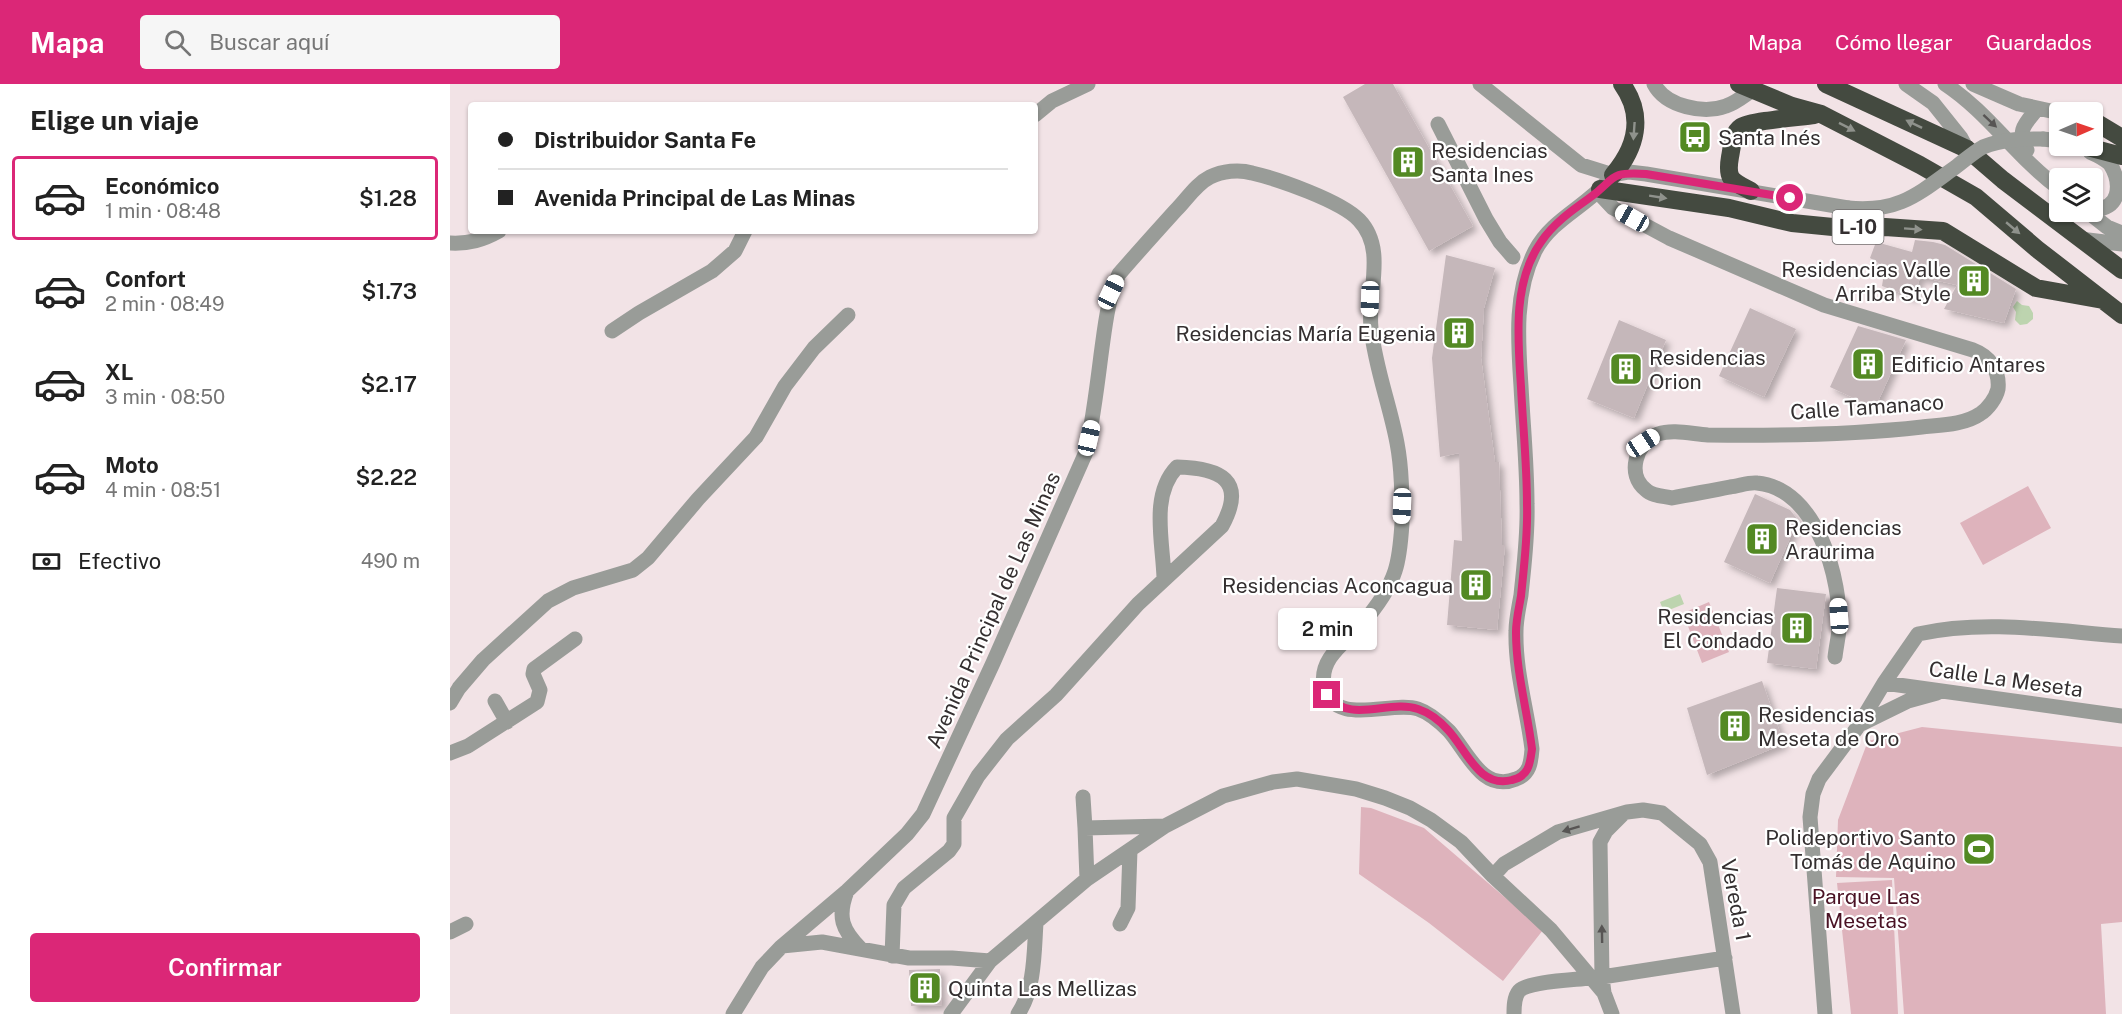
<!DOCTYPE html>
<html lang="es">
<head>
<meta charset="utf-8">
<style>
  body { margin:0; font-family:"Public Sans",sans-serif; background:#f6f6f6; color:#222; height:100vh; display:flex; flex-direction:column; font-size:22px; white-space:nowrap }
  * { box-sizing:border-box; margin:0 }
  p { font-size:20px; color:#767676 }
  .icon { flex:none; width:33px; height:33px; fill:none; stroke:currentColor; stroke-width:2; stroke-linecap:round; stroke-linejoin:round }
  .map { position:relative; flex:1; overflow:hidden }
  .sheet { display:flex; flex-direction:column; background:#fff; width:450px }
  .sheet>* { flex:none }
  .banner { position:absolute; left:18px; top:18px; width:570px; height:132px; border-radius:6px; box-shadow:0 2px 4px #0004; display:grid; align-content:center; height:132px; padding:0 30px; background:#fff }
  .needle { width:39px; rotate:88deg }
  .controls { position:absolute; left:1599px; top:18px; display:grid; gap:12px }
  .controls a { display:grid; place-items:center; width:54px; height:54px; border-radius:6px; background:#fff; box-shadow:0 2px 4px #0004; font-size:30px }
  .end { position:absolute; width:27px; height:27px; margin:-14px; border:8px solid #db2777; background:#fff; box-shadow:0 0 0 3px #fff }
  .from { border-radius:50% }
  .bubble { position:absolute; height:42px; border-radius:6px; background:#fff; box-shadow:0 2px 4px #0004; font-size:20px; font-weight:600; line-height:42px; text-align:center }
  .car { position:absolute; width:18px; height:36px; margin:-18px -9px; border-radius:8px; box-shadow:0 0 4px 2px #0007; background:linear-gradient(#fff 24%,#345 0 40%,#fff 0 76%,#345 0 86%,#fff 0) }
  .banner b { display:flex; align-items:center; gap:21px; height:57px; font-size:22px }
  .banner b+b { border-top:2px solid #e0e0e0 }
  .banner i { width:15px; height:15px; background:#222 }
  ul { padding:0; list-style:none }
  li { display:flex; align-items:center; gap:18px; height:84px; margin:0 12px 9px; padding:0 18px; border:3px solid transparent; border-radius:6px }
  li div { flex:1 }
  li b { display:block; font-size:22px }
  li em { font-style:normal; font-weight:600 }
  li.selected { border-color:#db2777 }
  li>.icon { width:54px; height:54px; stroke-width:1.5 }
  h2 { padding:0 30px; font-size:27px; line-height:72px }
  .pay { display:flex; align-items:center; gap:15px; height:66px; padding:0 30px; font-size:22px }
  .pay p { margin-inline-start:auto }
  .primary-button { display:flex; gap:12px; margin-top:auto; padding:12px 30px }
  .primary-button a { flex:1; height:69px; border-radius:6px; background:#db2777; color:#fff; font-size:24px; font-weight:600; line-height:69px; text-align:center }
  header { display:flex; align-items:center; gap:36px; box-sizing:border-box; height:84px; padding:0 30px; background:#db2777; color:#fff }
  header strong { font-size:28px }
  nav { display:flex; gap:33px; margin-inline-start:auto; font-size:21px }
  .search { width:420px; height:54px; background:#f6f6f6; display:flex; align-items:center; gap:15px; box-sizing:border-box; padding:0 21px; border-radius:6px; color:#767676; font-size:22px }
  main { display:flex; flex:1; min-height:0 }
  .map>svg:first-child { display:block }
  .green { fill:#deb3bc }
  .water { fill:#bdd4af }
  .building { fill:#c5b7ba; filter:url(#shadow) }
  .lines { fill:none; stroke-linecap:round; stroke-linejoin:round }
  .minor { stroke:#999c98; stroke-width:15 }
  .highway { stroke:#444a40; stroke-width:18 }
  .minor-bridge { stroke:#999c98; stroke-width:15 }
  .oneway { fill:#575554 }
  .oneway2 { fill:#8f928c }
  .route { stroke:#db2777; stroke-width:8 }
  .labels { text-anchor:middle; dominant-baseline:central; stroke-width:4.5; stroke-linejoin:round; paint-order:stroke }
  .shield { fill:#fff; stroke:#716d6e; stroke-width:1.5 }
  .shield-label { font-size:20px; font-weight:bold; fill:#342f30 }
  .poi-label { font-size:21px; fill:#342f30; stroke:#fff; text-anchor:start }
  .street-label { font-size:21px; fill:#342f30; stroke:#fff }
  .park-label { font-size:21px; fill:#4a1224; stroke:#fff }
</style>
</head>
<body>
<header>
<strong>Mapa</strong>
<div class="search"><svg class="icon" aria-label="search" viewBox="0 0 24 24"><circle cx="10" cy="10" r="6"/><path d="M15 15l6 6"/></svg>Buscar aquí</div>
<nav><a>Mapa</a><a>Cómo llegar</a><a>Guardados</a></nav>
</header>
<main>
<section class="sheet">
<h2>Elige un viaje</h2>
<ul>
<li class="selected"><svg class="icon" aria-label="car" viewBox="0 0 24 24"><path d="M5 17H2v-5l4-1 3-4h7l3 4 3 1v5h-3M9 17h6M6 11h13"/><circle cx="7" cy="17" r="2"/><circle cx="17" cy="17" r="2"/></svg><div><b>Económico</b><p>1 min · 08:48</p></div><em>$1.28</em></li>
<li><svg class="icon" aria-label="car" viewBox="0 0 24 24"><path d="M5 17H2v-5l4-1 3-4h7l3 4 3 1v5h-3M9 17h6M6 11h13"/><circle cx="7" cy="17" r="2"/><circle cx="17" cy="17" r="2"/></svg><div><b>Confort</b><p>2 min · 08:49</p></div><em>$1.73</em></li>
<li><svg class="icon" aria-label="car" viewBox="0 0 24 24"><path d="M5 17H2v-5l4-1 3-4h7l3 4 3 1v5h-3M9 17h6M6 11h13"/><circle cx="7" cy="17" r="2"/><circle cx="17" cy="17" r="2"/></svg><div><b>XL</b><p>3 min · 08:50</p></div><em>$2.17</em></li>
<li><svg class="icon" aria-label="car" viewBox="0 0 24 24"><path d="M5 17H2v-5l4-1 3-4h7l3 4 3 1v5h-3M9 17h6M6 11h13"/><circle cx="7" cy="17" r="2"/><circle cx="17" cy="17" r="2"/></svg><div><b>Moto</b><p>4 min · 08:51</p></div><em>$2.22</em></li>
</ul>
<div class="pay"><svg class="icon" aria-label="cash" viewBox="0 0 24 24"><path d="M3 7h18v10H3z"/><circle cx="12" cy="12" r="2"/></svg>Efectivo<p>490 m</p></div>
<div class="primary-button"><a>Confirmar</a></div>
</section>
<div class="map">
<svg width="1672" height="930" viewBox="0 0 1672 930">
  <defs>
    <filter id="shadow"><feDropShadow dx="4.5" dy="4.5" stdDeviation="3" flood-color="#0004"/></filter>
  </defs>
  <rect width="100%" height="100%" fill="#f2e3e6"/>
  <!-- green -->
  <path class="green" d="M1578,402L1601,444L1533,481L1510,439Z
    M1259,518L1279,568L1252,579L1233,529Z
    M1472,643L1672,663V838L1651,840L1656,930H1454L1444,794L1386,793L1388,736L1418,657Z
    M911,723L921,724L974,744L1093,846L1053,897L979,839L909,790Z
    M1442,796L1448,930H1401L1387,799Z"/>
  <!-- water -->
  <path class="water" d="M1567,217L1572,221L1579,222L1583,229V235L1577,240L1570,241L1565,236L1566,228L1563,223Z
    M1230,510L1234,520L1214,528L1210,518Z"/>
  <!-- building -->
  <path class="building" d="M915,0H943L1023,142L979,167L893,13Z
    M1465,156L1483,158L1495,161L1566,205L1554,239L1494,225L1507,201L1470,193L1464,214L1432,202L1435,183L1420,174L1426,158L1462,168Z
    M996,171L1045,184L1034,224L1031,274L1045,378H1049L1052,461H1055L1047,546L997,541L1004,456L1012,457L1009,369L990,373L982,274Z
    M1300,224L1346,245L1314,313L1269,292Z
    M1169,236L1216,256L1184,334L1137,315Z
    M1408,242L1456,256L1425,324L1380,303Z
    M1305,410L1340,426L1348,436L1320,499L1274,478Z
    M1327,504L1376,510L1366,585L1317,579Z
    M1312,597L1334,660L1257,691L1237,624Z
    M490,885L492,921L461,922L459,886Z"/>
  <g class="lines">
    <!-- minor -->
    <path class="minor" d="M1030,0L1131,81L1163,91L1179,88L1196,90L1398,124
      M1204,0C1216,23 1254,30 1276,22C1286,19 1295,11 1304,5
      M1456,0L1483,19L1511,54L1517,65
      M1495,0C1539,29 1567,74 1610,105
      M1523,0L1569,20L1610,29
      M585,31L602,17L638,0
      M988,40L1036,135L1050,158L1063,173
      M1593,55L1610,57
      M1577,66C1567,46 1574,41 1587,25
      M1640,68C1647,71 1654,74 1660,80C1672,99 1671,127 1642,125
      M1148,108L1163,124L1219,154L1374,221L1523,266C1539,272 1550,286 1548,305C1546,314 1538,325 1530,330C1514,341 1490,341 1472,343C1401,351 1329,352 1258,351C1242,350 1223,345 1208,350C1186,358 1176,391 1196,406C1202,412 1214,412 1222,414C1241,410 1261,407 1280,403C1289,402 1299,398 1307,399C1367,404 1392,496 1389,546C1388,555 1386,564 1385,573
      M1638,128L1657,143L1672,149
      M1630,155L1672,160
      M0,159C19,160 33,156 49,147
      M162,247L189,229L262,187L285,167L295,147
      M1434,599L1672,632
      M45,617L57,638
      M0,619L9,604L33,576L98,517L123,504L183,486L198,474L248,415L306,353L335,302L364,264L398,231
      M1409,641L1458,617L1487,609
      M0,669L18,662L87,618L90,606L83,590L84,585L125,555
      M633,713L635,744
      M1043,792L1054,780L1108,748L1177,728L1193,726L1212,729L1250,760L1260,778L1283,930
      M637,795L635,744L715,742
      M397,807C387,833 392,846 411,865
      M670,840L678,824L680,766
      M0,848L16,840
      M332,862L372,858L459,874H502L540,877
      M442,872L444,821L454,804L499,767L504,760V734L528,692L557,655L606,611L688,520L772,442C797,396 770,384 727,383C700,411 713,458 714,494
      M1152,893L1275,874
      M1154,909L1152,893L1150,758L1156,747L1172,731
      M283,930L312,883L331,863L397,807L457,750L473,730L543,579L636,368C643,336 647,303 651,271C655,243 657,217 669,190C688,168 707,147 726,126C737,115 746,100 760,93C772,87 789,85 802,89C828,95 891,117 909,136C937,165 917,209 921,244C925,283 940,321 947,359C952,385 952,413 952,439C951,454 950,472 945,487C939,506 925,525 911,541C896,558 869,574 874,601C883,645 941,616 968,625C980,629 990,638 999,647C1017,667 1032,709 1066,695C1080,690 1081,678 1082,665C1077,625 1065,587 1066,547C1066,535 1069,523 1071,511C1074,481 1078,451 1077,420C1077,381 1073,341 1071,302C1068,257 1064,209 1085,167C1101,136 1135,123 1157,98
      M501,930L540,877L637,795L715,742L773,712L823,698L847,695L906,705L935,714L960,724L981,736L1011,758L1043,792L1101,846L1154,909L1162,930
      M568,930C585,905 584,868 586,839
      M1064,930C1064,923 1064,913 1069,907C1079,897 1124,896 1140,894
      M1375,930L1360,733L1363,710L1369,695L1407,644L1434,599L1468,550C1535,535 1605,547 1672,552"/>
    <!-- highway -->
    <path class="highway" d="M1289,0L1342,22L1371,30L1470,81L1526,113L1587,165L1672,231
      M1376,0L1517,65L1553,96L1672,186
      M1642,36L1672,54
      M1634,62L1672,72
      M1163,91C1186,64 1195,32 1172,0
      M1150,105L1279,124L1342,139L1393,144L1435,143L1493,147L1586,204L1653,216
      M1301,107C1282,97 1276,96 1280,73C1282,64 1282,49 1291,43C1300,37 1350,33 1364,31"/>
    <!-- minor-bridge -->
    <path class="minor-bridge" d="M1398,124C1449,129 1468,110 1507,82C1515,76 1524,68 1533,63C1552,55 1573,55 1593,55"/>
  </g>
  <!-- one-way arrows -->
  <defs><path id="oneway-solid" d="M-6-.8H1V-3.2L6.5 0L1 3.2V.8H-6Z" transform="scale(1.5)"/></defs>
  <g class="oneway">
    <use href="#oneway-solid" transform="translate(1540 37) rotate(43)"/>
    <use href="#oneway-solid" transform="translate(1121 745) rotate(163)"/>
    <use href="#oneway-solid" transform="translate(1152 850) rotate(-91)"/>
  </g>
  <g class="oneway2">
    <use href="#oneway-solid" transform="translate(1464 40) rotate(-154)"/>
    <use href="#oneway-solid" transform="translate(1397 43) rotate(27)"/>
    <use href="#oneway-solid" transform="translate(1184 47) rotate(94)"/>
    <use href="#oneway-solid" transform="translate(1208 113) rotate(9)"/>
    <use href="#oneway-solid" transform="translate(1563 144) rotate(40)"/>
    <use href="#oneway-solid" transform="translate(1463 145) rotate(4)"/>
  </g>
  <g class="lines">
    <!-- route -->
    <path class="route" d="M877,611C900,641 938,615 968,625C980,629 990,637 998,646C1016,665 1029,705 1062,696C1079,692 1080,680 1082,665C1077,625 1066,588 1066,548C1066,536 1069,524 1071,512C1074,482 1078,452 1077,421C1077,382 1073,343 1071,303C1068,256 1062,199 1091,158C1103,140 1121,127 1138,115C1166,96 1156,87 1196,90L1340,114"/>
  </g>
  <!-- icons -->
  <defs>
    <symbol id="bus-square" viewBox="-11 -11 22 22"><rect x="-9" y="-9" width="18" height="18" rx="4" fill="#538923" stroke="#fff"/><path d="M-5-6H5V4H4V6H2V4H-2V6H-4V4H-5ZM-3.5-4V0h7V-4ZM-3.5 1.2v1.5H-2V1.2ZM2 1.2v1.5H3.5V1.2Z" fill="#fff"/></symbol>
    <symbol id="building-square" viewBox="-11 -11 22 22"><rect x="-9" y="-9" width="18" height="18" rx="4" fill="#538923" stroke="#fff"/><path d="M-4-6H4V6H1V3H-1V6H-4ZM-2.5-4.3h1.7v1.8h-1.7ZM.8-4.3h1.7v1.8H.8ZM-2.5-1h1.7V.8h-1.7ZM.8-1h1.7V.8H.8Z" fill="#fff"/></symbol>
    <symbol id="stadium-square" viewBox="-11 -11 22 22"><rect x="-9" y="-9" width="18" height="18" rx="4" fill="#538923" stroke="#fff"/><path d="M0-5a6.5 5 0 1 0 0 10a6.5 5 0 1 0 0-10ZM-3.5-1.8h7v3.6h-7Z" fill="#fff"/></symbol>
  </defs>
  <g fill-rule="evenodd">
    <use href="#bus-square" x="1226" y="34" width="38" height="38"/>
    <use href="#building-square" x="939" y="59" width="38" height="38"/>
    <use href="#building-square" x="1505" y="178" width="38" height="38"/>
    <use href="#building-square" x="990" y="230" width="38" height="38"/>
    <use href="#building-square" x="1399" y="261" width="38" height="38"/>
    <use href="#building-square" x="1157" y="266" width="38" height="38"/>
    <use href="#building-square" x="1293" y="436" width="38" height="38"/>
    <use href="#building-square" x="1007" y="482" width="38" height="38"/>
    <use href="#building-square" x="1328" y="525" width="38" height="38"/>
    <use href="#building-square" x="1266" y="623" width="38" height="38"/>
    <use href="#stadium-square" x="1510" y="746" width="38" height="38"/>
    <use href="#building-square" x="456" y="885" width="38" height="38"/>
  </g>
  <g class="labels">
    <!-- shield labels -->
    <rect class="shield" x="1382.5" y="126" width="51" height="34" rx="4.5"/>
    <g class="shield-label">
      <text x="1408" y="143">L-10</text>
    </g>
    <!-- poi labels -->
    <g class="poi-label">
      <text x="1268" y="53">Santa Inés</text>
      <text x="981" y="66">Residencias<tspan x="981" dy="24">Santa Ines</tspan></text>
      <text x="1501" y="185" text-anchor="end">Residencias Valle<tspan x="1501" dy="24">Arriba Style</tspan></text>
      <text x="986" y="249" text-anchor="end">Residencias María Eugenia</text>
      <text x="1199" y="273">Residencias<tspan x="1199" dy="24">Orion</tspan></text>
      <text x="1441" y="280">Edificio Antares</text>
      <text x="1335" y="443">Residencias<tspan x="1335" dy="24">Araurima</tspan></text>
      <text x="1003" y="501" text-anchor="end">Residencias Aconcagua</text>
      <text x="1324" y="532" text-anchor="end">Residencias<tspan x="1324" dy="24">El Condado</tspan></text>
      <text x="1308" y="630">Residencias<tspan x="1308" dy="24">Meseta de Oro</tspan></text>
      <text x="1506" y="753" text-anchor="end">Polideportivo Santo<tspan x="1506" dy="24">Tomás de Aquino</tspan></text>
      <text x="498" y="904">Quinta Las Mellizas</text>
    </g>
    <!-- street labels -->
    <g class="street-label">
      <text transform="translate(1417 323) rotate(-4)">Calle Tamanaco</text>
      <text transform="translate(543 526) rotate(-66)">Avenida Principal de Las Minas</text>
      <text transform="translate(1556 595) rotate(8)">Calle La Meseta</text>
      <text transform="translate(1286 816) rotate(79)">Vereda 1</text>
    </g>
    <!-- park labels -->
    <g class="park-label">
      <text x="1416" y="812">Parque Las<tspan x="1416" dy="24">Mesetas</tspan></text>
    </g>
  </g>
</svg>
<div class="controls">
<a><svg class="needle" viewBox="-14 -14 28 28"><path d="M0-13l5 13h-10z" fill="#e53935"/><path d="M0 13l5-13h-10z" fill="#767676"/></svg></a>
<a><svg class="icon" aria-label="layers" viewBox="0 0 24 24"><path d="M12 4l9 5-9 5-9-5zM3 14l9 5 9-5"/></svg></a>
</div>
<i class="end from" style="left:1340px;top:114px"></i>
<i class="end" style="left:877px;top:611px"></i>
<div class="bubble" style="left:828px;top:524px;width:99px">2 min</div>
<i class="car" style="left:1182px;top:134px;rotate:299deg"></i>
<i class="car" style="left:661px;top:208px;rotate:25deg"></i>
<i class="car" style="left:920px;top:215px;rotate:182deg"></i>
<i class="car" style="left:639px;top:354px;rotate:13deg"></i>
<i class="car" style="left:1193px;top:359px;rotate:57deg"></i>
<i class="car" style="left:952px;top:422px;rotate:182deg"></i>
<i class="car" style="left:1389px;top:532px;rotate:356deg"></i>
<div class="banner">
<b><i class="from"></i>Distribuidor Santa Fe</b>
<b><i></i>Avenida Principal de Las Minas</b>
</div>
</div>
</main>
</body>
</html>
